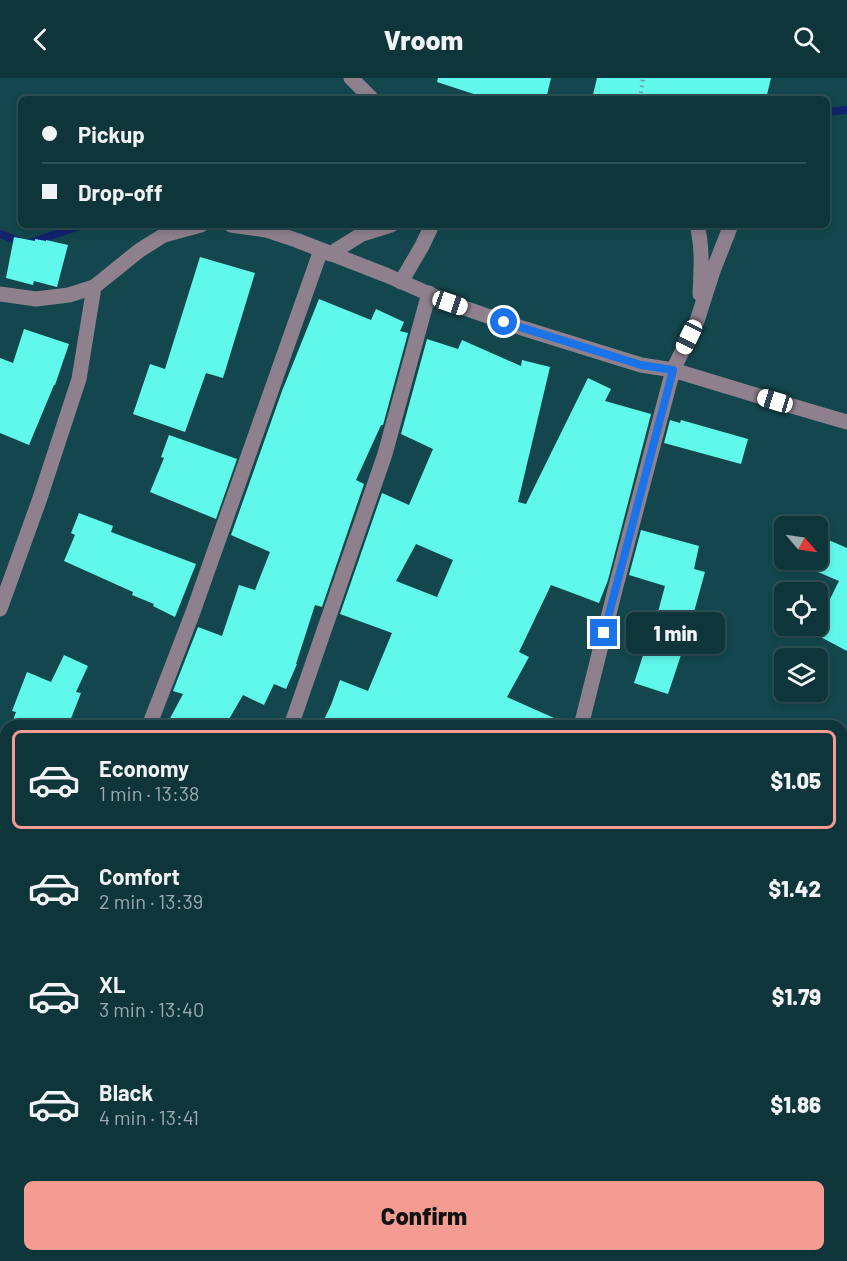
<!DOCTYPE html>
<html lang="en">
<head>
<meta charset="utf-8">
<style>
  body { margin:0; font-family:Barlow,sans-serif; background:#1c4045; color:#f1f3f6; height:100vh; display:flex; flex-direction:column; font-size:22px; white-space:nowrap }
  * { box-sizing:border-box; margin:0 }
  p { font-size:20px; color:#9babaf }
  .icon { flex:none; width:33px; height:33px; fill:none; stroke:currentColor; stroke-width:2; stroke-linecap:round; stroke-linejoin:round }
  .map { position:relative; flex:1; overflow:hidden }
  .panel { position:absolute; left:0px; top:642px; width:848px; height:542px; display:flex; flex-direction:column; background:#0e353a; border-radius:18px 18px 0 0; box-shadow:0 3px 9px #0003,0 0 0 2px #2e5054 }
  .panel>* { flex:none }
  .banner { position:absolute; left:18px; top:18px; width:812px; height:132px; border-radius:9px; box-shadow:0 3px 9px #0003,0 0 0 2px #2e5054; display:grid; align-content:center; height:132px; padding:0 24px; background:#0e353a }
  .needle { width:39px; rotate:119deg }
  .controls { position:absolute; left:774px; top:438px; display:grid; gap:12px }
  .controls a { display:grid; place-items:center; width:54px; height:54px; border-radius:9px; background:#0e353a; box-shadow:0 3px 9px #0003,0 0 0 2px #2e5054; font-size:30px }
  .end { position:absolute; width:27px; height:27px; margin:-14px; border:8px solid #1a73e8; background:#fff; box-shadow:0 0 0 3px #fff }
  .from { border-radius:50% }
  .bubble { position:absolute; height:42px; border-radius:9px; background:#0e353a; box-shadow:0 3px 9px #0003,0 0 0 2px #2e5054; font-size:20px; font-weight:800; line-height:42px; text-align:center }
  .car { position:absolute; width:18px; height:36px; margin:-18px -9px; border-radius:8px; box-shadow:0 0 4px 2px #0007; background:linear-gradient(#fff 24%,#345 0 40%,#fff 0 76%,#345 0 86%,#fff 0) }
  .banner b { display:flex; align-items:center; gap:21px; height:57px; font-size:22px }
  .banner b+b { border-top:2px solid #2e5054 }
  .banner i { width:15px; height:15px; background:#f1f3f6 }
  ul { padding:10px 0 0; list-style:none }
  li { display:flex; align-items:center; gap:18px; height:99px; margin:0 12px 9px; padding:0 12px; border:3px solid transparent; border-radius:9px }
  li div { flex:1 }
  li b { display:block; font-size:22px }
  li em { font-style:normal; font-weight:800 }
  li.active { border-color:#f59c92 }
  li>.icon { width:54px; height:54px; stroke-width:1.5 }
  .primary-button { display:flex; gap:12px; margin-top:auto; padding:12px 24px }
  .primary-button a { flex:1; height:69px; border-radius:9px; background:#f59c92; color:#111; font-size:24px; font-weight:800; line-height:69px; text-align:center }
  header { display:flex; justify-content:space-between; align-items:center; height:78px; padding:0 24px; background:#0e353a; font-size:27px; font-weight:800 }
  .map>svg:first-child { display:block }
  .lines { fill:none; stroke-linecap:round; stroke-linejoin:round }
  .stream { stroke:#11236c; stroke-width:8 }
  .building { fill:#60f8ea; fill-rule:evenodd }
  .path { stroke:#71989d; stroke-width:4; stroke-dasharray:1.5 4.5; stroke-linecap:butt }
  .minor { stroke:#8e818d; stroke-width:15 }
  .route { stroke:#1a73e8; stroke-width:8 }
</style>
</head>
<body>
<header><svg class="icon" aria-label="back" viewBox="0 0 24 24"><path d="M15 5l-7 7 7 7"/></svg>Vroom<svg class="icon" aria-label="search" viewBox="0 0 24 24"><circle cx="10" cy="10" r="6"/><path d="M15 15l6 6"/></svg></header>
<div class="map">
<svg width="847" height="1183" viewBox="0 0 847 1183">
  <rect width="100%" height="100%" fill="#13474d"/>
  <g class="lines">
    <!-- stream -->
    <path class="stream" d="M826,34L847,32
      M0,156L27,166L82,147"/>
  </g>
  <!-- building -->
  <path class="building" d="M438,0H551L546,21H489L437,4Z
    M597,0H771L766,21H592Z
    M14,159L35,163V161L46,163V162L68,167L57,209L34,203L33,207L6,200Z
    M200,179L255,195L223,300L206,295L185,354L133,336L150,286L165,291Z
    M319,221L371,242L376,231L404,244L400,253L408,255L383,347H381L356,402L364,406L322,529L315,527L296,586H297L286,611L274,606L264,627L243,617L225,648H166L183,616L173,613L198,549L222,558L239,507L255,512L270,474L231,457L282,313Z
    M24,251L69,266L55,307H54L29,367L0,355V280L13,285Z
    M427,261L458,271L462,262L521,288L522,282L550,289L518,424L526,426L588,300L611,311L605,323L651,336L608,502L599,525L551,507L519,574L529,579L507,619L572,648H321L331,627L340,602L368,613L392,555L340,536L382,415L409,427L433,371L401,356ZM416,466L453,482L437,519L396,503Z
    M670,342L680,345L681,342L748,361L741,386L664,365Z
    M169,357L237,381L216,441L150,414L164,380L161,379Z
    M79,435L113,448L111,454L196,486L175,539L153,528L154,526L132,517L133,514L64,483L75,457L71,455Z
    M641,452L699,468L694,491L705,494L687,559L668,616L634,605L650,556H652L665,508L629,497Z
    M824,460L847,470V573L813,555L839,503L811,491L815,482H818V476Z
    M64,577L88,588L76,614L81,615L68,648H11L16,634L12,633L27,594L51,604Z"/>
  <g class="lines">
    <!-- path -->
    <path class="path" d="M640,21L643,0
      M0,1150L6,1159
      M18,1178L22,1183"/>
    <!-- minor -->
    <path class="minor" d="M351,0L372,21
      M231,147L266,152L296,162L386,197L450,225L522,250L641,287L673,292L775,323L847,344
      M697,147C703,169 701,194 700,216
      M330,176L362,156L391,147
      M401,204L422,168L432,147
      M0,216L36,221L69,217L94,209L140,172L164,157L201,147
      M0,531L39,423L79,301L94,209
      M149,648L193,534L321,172
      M291,648L385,376L429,215
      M581,648L615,512L673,292L697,243L713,193L731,147
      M842,779L847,767
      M125,1183L127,1178
      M305,1183L307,1178
      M437,1183L438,1178
      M703,1183L704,1178"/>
  </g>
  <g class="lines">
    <!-- route -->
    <path class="route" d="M504,244L641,287L673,292L604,555"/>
  </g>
</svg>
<div class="controls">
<a><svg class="needle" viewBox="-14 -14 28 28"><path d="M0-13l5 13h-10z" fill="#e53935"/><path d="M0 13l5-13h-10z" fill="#9babaf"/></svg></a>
<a><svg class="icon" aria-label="locate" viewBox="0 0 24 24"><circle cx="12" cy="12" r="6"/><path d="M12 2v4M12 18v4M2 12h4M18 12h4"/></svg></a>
<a><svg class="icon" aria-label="layers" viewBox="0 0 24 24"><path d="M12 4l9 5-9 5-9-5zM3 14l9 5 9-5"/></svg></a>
</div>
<i class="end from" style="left:504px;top:244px"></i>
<i class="end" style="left:604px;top:555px"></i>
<div class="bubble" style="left:626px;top:534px;width:99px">1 min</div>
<i class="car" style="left:450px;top:225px;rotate:109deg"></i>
<i class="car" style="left:689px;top:259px;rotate:206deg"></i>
<i class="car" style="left:775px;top:323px;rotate:287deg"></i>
<div class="banner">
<b><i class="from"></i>Pickup</b>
<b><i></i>Drop-off</b>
</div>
<section class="panel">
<ul>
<li class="active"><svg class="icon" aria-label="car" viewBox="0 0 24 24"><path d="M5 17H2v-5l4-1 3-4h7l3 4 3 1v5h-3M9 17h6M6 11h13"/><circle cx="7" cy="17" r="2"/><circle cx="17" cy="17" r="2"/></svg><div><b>Economy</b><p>1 min · 13:38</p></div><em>$1.05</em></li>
<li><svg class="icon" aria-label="car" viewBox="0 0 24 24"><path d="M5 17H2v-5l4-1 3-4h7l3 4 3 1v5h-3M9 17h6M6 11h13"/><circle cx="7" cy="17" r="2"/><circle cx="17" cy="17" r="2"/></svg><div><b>Comfort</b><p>2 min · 13:39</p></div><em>$1.42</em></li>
<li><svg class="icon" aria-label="car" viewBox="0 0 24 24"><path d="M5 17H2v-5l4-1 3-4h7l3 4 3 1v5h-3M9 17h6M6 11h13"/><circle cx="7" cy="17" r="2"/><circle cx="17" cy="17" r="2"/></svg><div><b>XL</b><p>3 min · 13:40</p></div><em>$1.79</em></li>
<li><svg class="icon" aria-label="car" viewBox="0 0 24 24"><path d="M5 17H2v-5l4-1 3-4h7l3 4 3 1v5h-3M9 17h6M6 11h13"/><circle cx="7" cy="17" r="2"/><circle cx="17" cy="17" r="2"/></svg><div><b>Black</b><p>4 min · 13:41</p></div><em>$1.86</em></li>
</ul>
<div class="primary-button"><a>Confirm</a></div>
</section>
</div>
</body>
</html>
